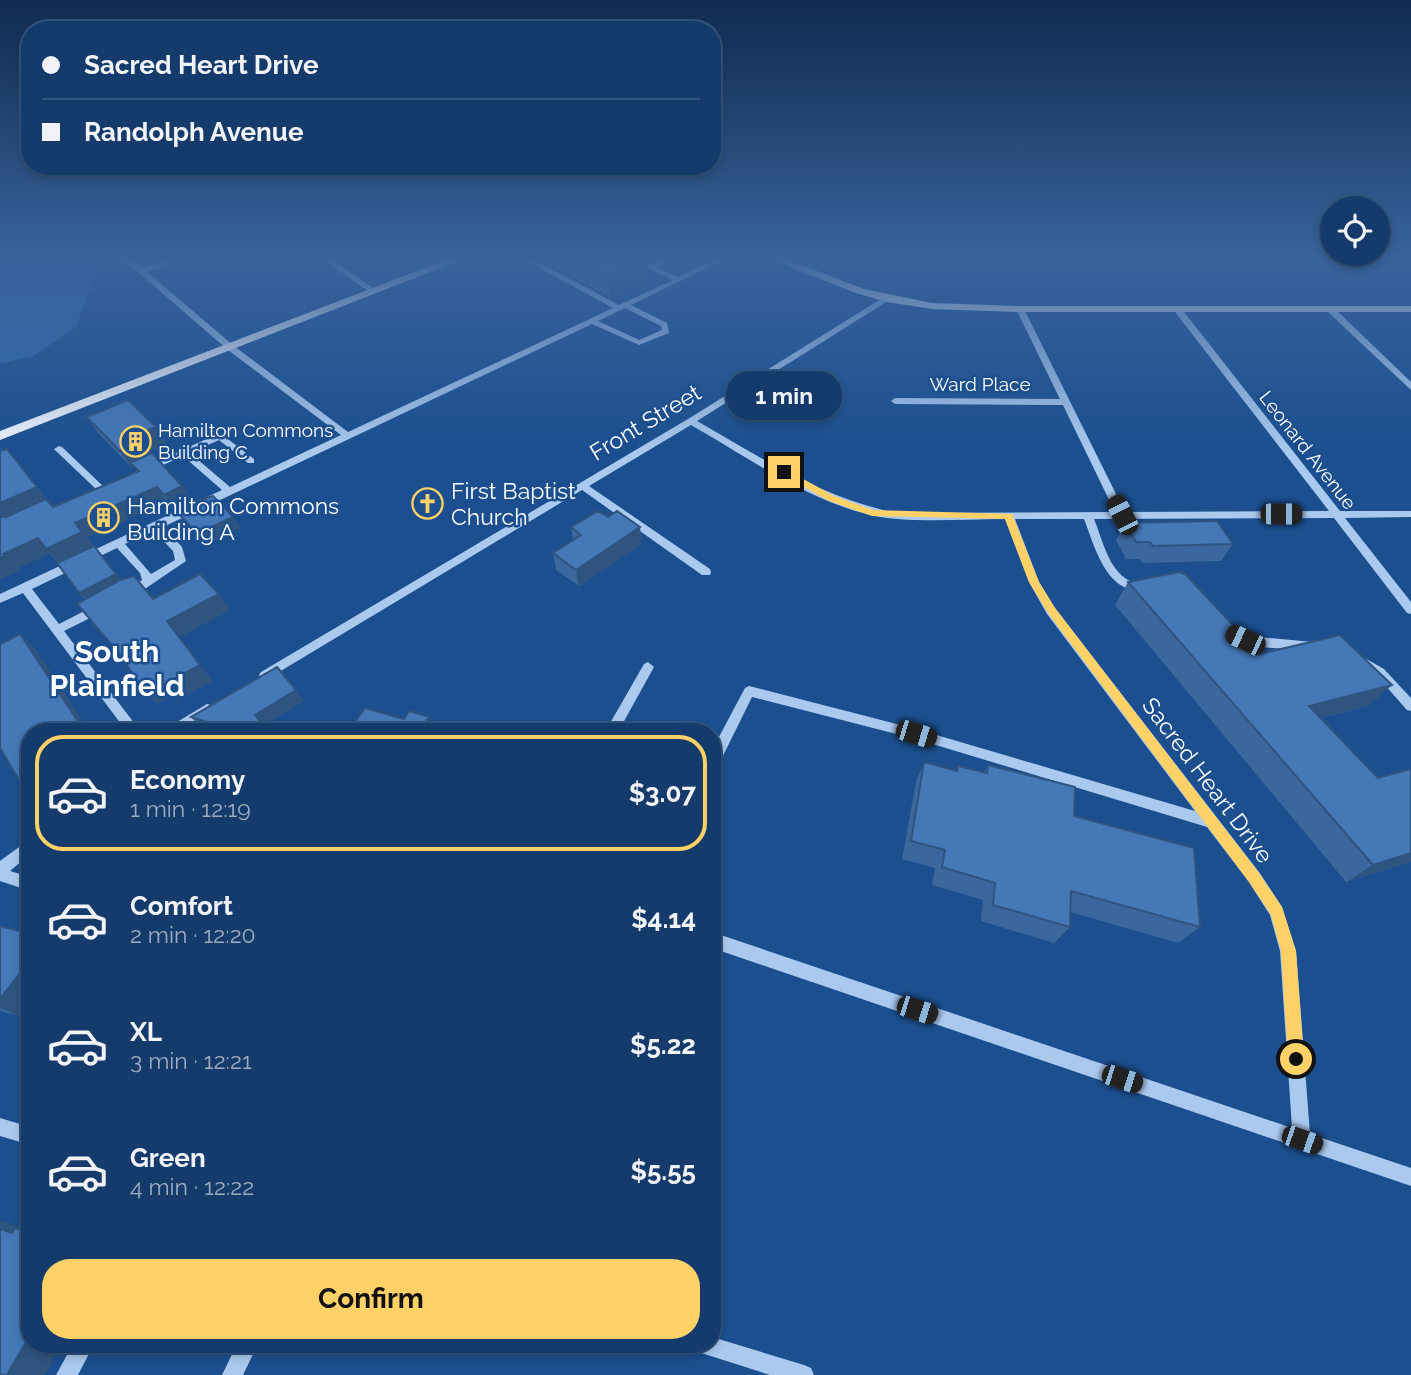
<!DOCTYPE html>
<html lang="en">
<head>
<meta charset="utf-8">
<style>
  body { margin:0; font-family:Raleway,sans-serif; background:#214673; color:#f1f3f6; height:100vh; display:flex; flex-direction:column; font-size:26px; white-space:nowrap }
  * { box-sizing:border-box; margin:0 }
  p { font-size:23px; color:#9dadc1 }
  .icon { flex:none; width:38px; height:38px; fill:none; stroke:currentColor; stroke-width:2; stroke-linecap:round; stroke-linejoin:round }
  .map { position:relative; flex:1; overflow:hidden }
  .drawer { position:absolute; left:21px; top:723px; width:700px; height:630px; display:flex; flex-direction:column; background:#143b6b; border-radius:28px; box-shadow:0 4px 10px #0003,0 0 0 2px #33557e }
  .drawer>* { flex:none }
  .top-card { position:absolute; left:21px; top:21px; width:700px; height:154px; border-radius:28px; box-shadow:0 4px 10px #0003,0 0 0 2px #33557e; display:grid; align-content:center; height:154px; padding:0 21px; background:#143b6b }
  .fabs { position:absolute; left:1320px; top:196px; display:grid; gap:14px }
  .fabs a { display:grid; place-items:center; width:70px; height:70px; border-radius:50%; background:#143b6b; box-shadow:0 4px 10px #0003,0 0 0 2px #33557e; font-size:35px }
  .end { position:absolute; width:32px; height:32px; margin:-16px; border:9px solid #ffd166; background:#111; box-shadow:0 0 0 4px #111 }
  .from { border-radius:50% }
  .bubble { position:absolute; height:49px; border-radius:24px; background:#143b6b; box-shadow:0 4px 10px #0003,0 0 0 2px #33557e; font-size:23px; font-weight:700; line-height:49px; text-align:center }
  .car { position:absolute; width:21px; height:42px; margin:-21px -10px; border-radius:9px; box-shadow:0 0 5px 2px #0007; background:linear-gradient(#222 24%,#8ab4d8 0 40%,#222 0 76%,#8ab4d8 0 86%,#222 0) }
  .top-card b { display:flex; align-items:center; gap:24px; height:66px; font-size:26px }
  .top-card b+b { border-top:2px solid #33557e }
  .top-card i { width:18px; height:18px; background:#f1f3f6 }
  ul { padding:12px 0 0; list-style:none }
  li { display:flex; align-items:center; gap:21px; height:116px; margin:0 14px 10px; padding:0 7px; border:4px solid transparent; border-radius:28px }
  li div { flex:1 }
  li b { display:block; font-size:26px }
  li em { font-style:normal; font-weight:700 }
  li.current { border-color:#ffd166 }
  li>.icon { width:63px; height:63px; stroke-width:1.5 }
  .action { display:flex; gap:14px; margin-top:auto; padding:14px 21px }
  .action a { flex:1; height:80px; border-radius:28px; background:#ffd166; color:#111; font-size:28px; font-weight:700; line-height:80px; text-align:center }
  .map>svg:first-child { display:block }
  .green { fill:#2e69ad }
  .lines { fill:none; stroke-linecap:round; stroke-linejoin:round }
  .minor { fill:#a9c9ee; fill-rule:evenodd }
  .major { fill:#f0f6ff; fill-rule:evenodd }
  .wall { fill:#3a679d }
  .shaded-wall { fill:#305480 }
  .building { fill:#4478b7; stroke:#305480; stroke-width:2 }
  .route { fill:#ffd166 }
  .labels { text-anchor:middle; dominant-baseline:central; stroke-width:5; stroke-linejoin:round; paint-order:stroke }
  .far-street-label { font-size:19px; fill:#fff; stroke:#1b4f8f }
  .far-poi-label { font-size:19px; fill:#fff; stroke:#1b4f8f; text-anchor:start }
  .street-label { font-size:23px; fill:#fff; stroke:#1b4f8f }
  .poi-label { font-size:23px; fill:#fff; stroke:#1b4f8f; text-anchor:start }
  .district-label { font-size:30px; font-weight:bold; fill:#fff; stroke:#1b4f8f }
</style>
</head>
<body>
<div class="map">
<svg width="1411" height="1375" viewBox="0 0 1411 1375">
  <rect width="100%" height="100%" fill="#1b4f8f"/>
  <!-- green -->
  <path class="green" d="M0,259H101L76,327L32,357L0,363Z"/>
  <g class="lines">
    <!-- minor -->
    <path class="minor" d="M118,258H127L143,268L174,258H186L147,272L234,346L348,432L613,308L521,258H530L619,305L673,280L626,258H636L651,265L665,258H674L657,268L678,277L718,258H728L631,305L667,323L669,333L639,345L592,324L163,527L182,547L186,561L133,597L129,598L123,594L142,580L140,573L117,548L32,589L59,624L96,605H104L106,608L104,611L64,631L141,732H127L23,593L0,603V594L222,490L183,456L150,471H144V467L220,433L254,459V463H248L219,440L190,453L230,487L341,435L228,350L139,273ZM625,308L661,326L662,330L639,340L598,321ZM154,531L173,551L175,560L151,574L125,544Z
      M321,258H329L379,292L372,294Z
      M884,297L891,299L697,421C762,458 823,499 897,513L1115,512L1063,405L895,404L891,401L895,398L1060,399L1016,309L1020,307L1024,309L1125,512L1329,511L1175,312L1174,310L1178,308H1181L1340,511H1411V517L1345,518L1411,602V614L1407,613L1334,518L1094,519C1102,538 1107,565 1125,578C1132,583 1140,583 1147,584L1149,587L1147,590C1107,597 1095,547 1084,519H1015L1039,582L1055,608L1259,872L1282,907L1296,951L1310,1134L1411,1168V1186L712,948V932L1292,1128L1280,951L1270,915L1249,882L1207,827L916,739L752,697L717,768L712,770V750L745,688L749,686L916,729L1195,811L1047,614L1029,582L1005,519C970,519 933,522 898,519C828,515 751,459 691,425L589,486L710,569L711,572L710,575H702L582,490L269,678H261L259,675L261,672L688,419Z
      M1328,308H1334L1411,382V390L1328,312Z
      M59,446L62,447L104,487V491H98L56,451L54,449Z
      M1232,629L1247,636L1313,642L1319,646L1313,650C1290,648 1242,651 1226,633Z
      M1363,657L1384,669L1411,698V711L1407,710L1376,675L1359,665L1357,662Z
      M648,662L654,667L618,732H605L644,664Z
      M207,704L211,705L213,709L211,713L183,732H166L167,728Z
      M30,839V854L10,871L30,877V891L0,881V861Z
      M0,1118L30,1127V1145L0,1136Z
      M712,1337L804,1365L811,1368L814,1375H770L695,1351L692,1344H712Z
      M73,1344H94L78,1375H56Z
      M237,1344H258L243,1375H222Z"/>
    <!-- major -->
    <path class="major" d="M451,258H466L0,440V431Z
      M768,258H783L864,289L932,303L1020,306H1411V312H1020L932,309L887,302L856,293Z"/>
  </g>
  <!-- wall -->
  <path class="wall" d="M540,258H646L648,280L610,297L540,260Z
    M87,417L156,427L167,444L149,452L182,486L192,501L174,510L167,502L87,537L121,580L153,599L219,594L230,610L179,637L212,681L177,700L172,695L157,704L143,689L85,600L79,593L59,563L50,554L17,568L19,571L0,579L53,507L137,472L134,467L132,468L99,434Z
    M175,509L233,517L240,528L205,545L183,520Z
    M1125,523L1233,544L1221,561L1142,563L1140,559H1126L1116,540Z
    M571,527L642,544L579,586L556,570L553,553L573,540Z
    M1128,582L1260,654L1392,685L1368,706L1321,718L1378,778L1411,769V862L1346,882L1115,605Z
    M304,701L263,725L268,732H213L201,728L191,717Z
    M924,762L956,771L958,766L984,773L988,765L1074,816L1200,927L1178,943L1070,912V927L1054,943L981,921L983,900L932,885L935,868L902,859L916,782Z
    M0,926L19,1016L0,1011Z"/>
  <!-- shaded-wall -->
  <path class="shaded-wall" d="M646,259L648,280L610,297L608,276Z
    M156,427L167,444L149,452L153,459L130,463L134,467L132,468L120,451L136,435Z
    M21,466L65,522L0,520V503Z
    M182,486L192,501L174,510L164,495Z
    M157,487L167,502L87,537L125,585L90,604L79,593L59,563L51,554L17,568L19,571L0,579V558L3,554Z
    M233,517L240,528L205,545L197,534Z
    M640,527L642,544L579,586L576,570Z
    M219,594L230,610L179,637L212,681L177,700L172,695L157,704L143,689L159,680L167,621Z
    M20,634L34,647L90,732H85Z
    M1392,685L1368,706L1288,726L1309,706Z
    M296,690L304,701L263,725L255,715Z
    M429,717L434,727L431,732H419Z
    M264,726L268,732H254Z
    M30,785V793L24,788Z
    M1411,853V862L1346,882L1373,865Z
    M30,960V1002L19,1016L0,1008V999Z
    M0,1220L26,1229L15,1228L12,1233L0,1229Z
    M30,1335V1344H62L45,1375H7Z"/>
  <!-- building -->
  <path class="building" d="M573,258H646V259L608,276Z
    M128,400L156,427L136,435L142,442L120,451L87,417Z
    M7,449L37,487L0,503V451Z
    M152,453L182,486L164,495L157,487L75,523L82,532L46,549L38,538L3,554L5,556L0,558V517H6L46,499L53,507L139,471L130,463Z
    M213,496L233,517L197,534L175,509Z
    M598,511L608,517L617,511L640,527L576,570L553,553L581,535L571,527Z
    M1217,521L1233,544L1153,546L1150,542H1136L1125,523Z
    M94,546L116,574L79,593L57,563Z
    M1179,572L1185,574L1260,654L1340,635L1392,685L1309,706L1378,778L1411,769V853L1373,865L1128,582Z
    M200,574L219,594L167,621L200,665L163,685L159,680L143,689L119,653L77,604L120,580L134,576L153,599Z
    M20,634L85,732H30V785L24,788L0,748V644Z
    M277,667L296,690L255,715L264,726L254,732H237L191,717Z
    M365,708L404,719L409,711L429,717L419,732H348Z
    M924,762L957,771L958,766L987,773L988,765L1075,787L1074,816L1194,848L1200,927L1071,891L1070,927L993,905L995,883L942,867L945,850L911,841Z
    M0,926L30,934V960L0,999Z
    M15,1228L30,1232V1335L7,1375H0V1229L12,1233Z"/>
  <!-- sky -->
  <linearGradient id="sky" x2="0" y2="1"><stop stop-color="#0f2b4f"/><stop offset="0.57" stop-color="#39639b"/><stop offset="1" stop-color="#39639b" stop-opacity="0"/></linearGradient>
  <rect width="1411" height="451" fill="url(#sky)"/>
  <!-- route -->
  <path class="route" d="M781,470H787L834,496L873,510L1012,514L1039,582L1055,608L1259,873L1282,907L1296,951L1304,1059L1302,1065H1291L1288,1059L1281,951L1271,915L1249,882L1048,613L1029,582L1005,519L872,516L827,500L781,474Z"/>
  <!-- icons -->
  <defs>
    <symbol id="building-ring" viewBox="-11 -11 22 22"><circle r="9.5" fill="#1b4f8f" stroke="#ffd166" stroke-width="1.5"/><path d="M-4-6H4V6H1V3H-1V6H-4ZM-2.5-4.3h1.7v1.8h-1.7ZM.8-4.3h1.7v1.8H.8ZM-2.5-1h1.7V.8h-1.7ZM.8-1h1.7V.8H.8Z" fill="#ffd166"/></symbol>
    <symbol id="church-ring" viewBox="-11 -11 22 22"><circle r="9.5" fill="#1b4f8f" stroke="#ffd166" stroke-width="1.5"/><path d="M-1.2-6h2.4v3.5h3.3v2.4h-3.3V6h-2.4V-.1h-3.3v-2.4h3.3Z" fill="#ffd166"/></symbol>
  </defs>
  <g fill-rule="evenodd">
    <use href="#building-ring" x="118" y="424" width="35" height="35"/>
    <use href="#church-ring" x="410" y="486" width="35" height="35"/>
    <use href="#building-ring" x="86" y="500" width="35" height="35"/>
  </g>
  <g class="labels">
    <!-- far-street labels -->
    <g class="far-street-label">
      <text x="980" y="384">Ward Place</text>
      <text transform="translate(1308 450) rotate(52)">Leonard Avenue</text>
    </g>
    <!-- far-poi labels -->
    <g class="far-poi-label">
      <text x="158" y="430">Hamilton Commons<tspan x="158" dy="22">Building C</tspan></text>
    </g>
    <!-- street labels -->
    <g class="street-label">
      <text transform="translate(645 422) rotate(-31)">Front Street</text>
      <text transform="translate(1208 780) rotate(53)">Sacred Heart Drive</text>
    </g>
    <!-- poi labels -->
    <g class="poi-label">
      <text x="451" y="490">First Baptist<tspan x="451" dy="26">Church</tspan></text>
      <text x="127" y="505">Hamilton Commons<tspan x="127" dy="26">Building A</tspan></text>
    </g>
    <!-- district labels -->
    <g class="district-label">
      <text x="117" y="651">South<tspan x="117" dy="34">Plainfield</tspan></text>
    </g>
  </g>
</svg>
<div class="fabs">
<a><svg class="icon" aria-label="locate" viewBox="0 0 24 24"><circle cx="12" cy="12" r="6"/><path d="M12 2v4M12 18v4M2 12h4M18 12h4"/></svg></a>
</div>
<i class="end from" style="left:1296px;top:1059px"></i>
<i class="end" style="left:784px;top:472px"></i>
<div class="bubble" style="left:726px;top:371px;width:116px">1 min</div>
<i class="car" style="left:1281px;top:514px;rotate:90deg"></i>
<i class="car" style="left:1122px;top:515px;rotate:333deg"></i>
<i class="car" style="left:1245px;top:640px;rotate:295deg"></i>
<i class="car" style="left:916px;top:734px;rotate:107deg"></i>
<i class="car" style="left:917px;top:1010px;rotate:108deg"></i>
<i class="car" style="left:1122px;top:1079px;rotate:108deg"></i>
<i class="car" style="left:1302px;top:1140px;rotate:109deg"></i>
<div class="top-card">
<b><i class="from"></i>Sacred Heart Drive</b>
<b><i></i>Randolph Avenue</b>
</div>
<section class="drawer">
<ul>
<li class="current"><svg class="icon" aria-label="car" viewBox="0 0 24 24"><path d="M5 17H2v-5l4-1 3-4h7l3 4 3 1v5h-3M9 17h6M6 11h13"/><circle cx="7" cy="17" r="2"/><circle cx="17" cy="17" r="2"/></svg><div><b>Economy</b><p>1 min · 12:19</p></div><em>$3.07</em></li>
<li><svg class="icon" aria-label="car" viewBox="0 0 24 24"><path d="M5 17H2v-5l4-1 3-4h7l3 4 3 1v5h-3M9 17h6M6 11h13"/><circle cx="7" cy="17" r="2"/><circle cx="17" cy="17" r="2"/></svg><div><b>Comfort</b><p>2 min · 12:20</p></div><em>$4.14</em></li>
<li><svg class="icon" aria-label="car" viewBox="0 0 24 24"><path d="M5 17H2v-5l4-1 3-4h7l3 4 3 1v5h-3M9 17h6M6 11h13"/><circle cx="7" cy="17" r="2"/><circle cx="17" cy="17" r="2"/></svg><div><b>XL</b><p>3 min · 12:21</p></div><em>$5.22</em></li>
<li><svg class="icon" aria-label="car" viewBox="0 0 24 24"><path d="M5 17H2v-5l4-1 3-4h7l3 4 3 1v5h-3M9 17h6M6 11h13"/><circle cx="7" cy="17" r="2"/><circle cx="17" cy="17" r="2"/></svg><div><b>Green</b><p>4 min · 12:22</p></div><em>$5.55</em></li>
</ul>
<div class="action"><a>Confirm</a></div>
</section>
</div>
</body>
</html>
